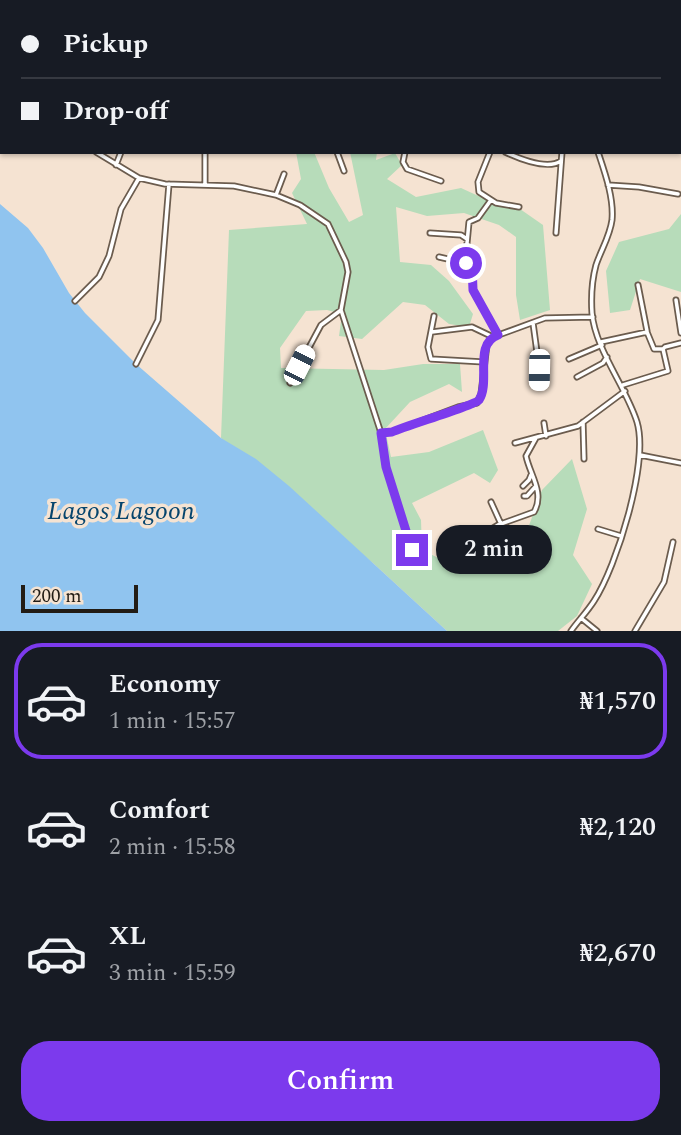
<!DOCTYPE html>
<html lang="en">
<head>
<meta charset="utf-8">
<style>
  body { margin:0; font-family:Spectral,serif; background:#20242c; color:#f1f3f6; height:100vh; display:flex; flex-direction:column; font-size:26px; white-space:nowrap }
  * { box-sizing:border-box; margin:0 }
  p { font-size:23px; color:#9ea1a6 }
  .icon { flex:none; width:38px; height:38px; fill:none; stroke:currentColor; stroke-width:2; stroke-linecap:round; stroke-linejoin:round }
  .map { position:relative; height:631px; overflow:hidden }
  .panel { display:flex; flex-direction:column; background:#171b24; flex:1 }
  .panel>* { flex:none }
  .hud { position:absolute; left:0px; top:0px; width:682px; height:154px; box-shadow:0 2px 5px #0004; display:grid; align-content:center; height:154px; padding:0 21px; background:#171b24 }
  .scale { position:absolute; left:21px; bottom:18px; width:117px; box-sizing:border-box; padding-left:7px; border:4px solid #221c15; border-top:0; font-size:19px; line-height:24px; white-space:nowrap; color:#221c15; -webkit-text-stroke:5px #f5e3d2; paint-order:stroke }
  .end { position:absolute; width:32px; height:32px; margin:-16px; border:9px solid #7c3aed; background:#fff; box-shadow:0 0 0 4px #fff }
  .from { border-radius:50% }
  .bubble { position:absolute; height:49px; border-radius:24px; background:#171b24; box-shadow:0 2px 5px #0004; font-size:23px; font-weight:600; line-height:49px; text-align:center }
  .car { position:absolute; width:21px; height:42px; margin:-21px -10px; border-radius:9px; box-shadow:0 0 5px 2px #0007; background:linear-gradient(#fff 24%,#345 0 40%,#fff 0 76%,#345 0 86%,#fff 0) }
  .hud b { display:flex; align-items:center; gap:24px; height:66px; font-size:26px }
  .hud b+b { border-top:2px solid #363941 }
  .hud i { width:18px; height:18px; background:#f1f3f6 }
  ul { padding:12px 0 0; list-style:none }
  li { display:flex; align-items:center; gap:21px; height:116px; margin:0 14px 10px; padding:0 7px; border:4px solid transparent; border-radius:28px }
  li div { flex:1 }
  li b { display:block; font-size:26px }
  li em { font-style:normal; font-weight:600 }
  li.current { border-color:#7c3aed }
  li>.icon { width:63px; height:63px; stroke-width:1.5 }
  .action { display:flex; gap:14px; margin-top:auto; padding:14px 21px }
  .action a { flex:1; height:80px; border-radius:28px; background:#7c3aed; color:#fff; font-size:28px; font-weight:600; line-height:80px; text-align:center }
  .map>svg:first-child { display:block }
  .green { fill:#b7dcba }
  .water { fill:#90c4ef }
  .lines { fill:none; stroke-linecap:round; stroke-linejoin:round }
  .street-casing { stroke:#6b5c4e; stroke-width:7 }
  .street { stroke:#fff; stroke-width:3.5 }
  .route { stroke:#7c3aed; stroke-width:9 }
  .labels { text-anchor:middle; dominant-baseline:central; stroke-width:7; stroke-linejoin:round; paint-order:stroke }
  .water-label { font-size:26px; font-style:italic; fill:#06456d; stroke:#f5e3d2 }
</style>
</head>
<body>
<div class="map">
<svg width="681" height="631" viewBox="0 0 681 631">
  <rect width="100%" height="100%" fill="#f5e3d2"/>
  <!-- green -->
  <path class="green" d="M296,152H314L329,188L349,222L363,215L350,152H377L376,160L395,153L402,165L387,179L416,197L461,188L485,199L520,209L543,225L550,310L520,320L516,295V237L499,225L464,213L427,216L396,207L400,262L431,265L449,281L473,314L469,327L449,324L425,305L403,302L362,339L339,336L342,314L327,310L306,311L280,348L281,368L384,370L423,364H460L462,392L449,384L410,402L385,429L391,457L429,452L483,430L498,470L490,483L474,473L412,503L421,520L422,550L459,568L527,531L542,490L572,459L587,509L573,555L592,584L577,616L558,631H447L374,564L221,438L229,230L307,224L292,193L301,179Z
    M681,214V292L640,279L630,310L610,313L606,271L619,242L669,229Z"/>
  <!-- water -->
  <path class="water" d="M0,204L28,228L43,248L69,293L85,313L136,364L221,438L256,459L289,486L447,631H0Z"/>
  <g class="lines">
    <defs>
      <path id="street" d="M35,0V2
        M186,0L195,2
        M360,0L362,2
        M534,0L535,2
        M111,2L112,0
        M161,2L162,0
        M308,2V0
        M344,2L348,0
        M574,2L575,0
        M628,2L630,0
        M0,10L2,9
        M681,29V28
        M0,70L2,72
        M96,152L139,178L165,184L234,186L276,195L300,205L328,224L346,262L348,272L341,310L381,433L386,467L412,550
        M205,152V184
        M337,152L344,171
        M405,152L403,162L407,169L441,181
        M490,152L478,182L479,192L496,203L519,207
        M505,152C520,159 547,170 561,161
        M116,165L121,152
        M608,185L639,187L678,194
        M276,195L284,174
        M491,200L478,218L469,222L467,243L472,267L473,290L498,335
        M430,233L461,235L467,239
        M556,233L562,152
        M439,257L470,264
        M638,285L647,331
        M676,300L681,333
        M75,301L99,277L109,256L121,209L139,178
        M434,316L428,347L431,359L484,362
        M533,323L539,367V386
        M432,332L472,327L493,337
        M601,342L647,332L654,349H663L665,347L681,343
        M569,359L602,345
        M136,364L158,320L169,184
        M577,377L603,363L607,357
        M290,383L321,325L341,310
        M623,385L668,371L663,349
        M583,422L584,459
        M544,423L546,436
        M381,433L392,432L458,407L477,403L481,394L487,344L493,337L545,318L593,317
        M515,443L578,426L625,391
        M640,455L681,463
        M523,486L529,480L531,475
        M524,496H527L536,486
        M491,502L501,524
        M598,529L621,536
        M465,545L498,525L534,512C545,493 530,475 526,456L536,438
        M581,618L597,631
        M571,631C578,621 587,612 594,601C617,566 649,462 637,422C626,387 595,349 592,313C591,298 592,280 596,265C601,250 610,236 612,220C614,198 605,173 598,152
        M635,631L664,582L673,542"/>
    </defs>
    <!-- street casing -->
    <use href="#street" class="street-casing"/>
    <!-- street -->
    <use href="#street" class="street"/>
  </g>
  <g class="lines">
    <!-- route -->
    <path class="route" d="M412,550L386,467L381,433L392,432C405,426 475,405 479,400C491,382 473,344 498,335L473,290L472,265L466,263"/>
  </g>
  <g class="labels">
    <!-- water labels -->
    <g class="water-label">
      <text x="121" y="511">Lagos Lagoon</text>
    </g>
  </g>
</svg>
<div class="scale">200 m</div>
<i class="end from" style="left:466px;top:263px"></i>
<i class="end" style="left:412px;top:550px"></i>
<div class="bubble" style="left:436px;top:525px;width:116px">2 min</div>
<i class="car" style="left:299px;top:365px;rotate:27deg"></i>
<i class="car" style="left:539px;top:370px;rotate:181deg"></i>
<div class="hud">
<b><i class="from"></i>Pickup</b>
<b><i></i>Drop-off</b>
</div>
</div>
<section class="panel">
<ul>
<li class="current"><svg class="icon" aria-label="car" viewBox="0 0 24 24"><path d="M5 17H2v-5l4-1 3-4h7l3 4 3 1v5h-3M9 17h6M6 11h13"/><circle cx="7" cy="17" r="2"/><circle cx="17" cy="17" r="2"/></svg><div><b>Economy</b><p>1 min · 15:57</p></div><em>₦1,570</em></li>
<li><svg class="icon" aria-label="car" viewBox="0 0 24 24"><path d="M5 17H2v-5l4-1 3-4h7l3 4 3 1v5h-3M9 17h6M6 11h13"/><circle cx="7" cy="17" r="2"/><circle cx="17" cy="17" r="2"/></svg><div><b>Comfort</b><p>2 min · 15:58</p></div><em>₦2,120</em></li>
<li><svg class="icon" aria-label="car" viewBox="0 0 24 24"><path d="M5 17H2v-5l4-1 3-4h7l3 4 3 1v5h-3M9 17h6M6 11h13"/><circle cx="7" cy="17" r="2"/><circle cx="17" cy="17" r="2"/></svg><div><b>XL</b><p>3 min · 15:59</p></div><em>₦2,670</em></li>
</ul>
<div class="action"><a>Confirm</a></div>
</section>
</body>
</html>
